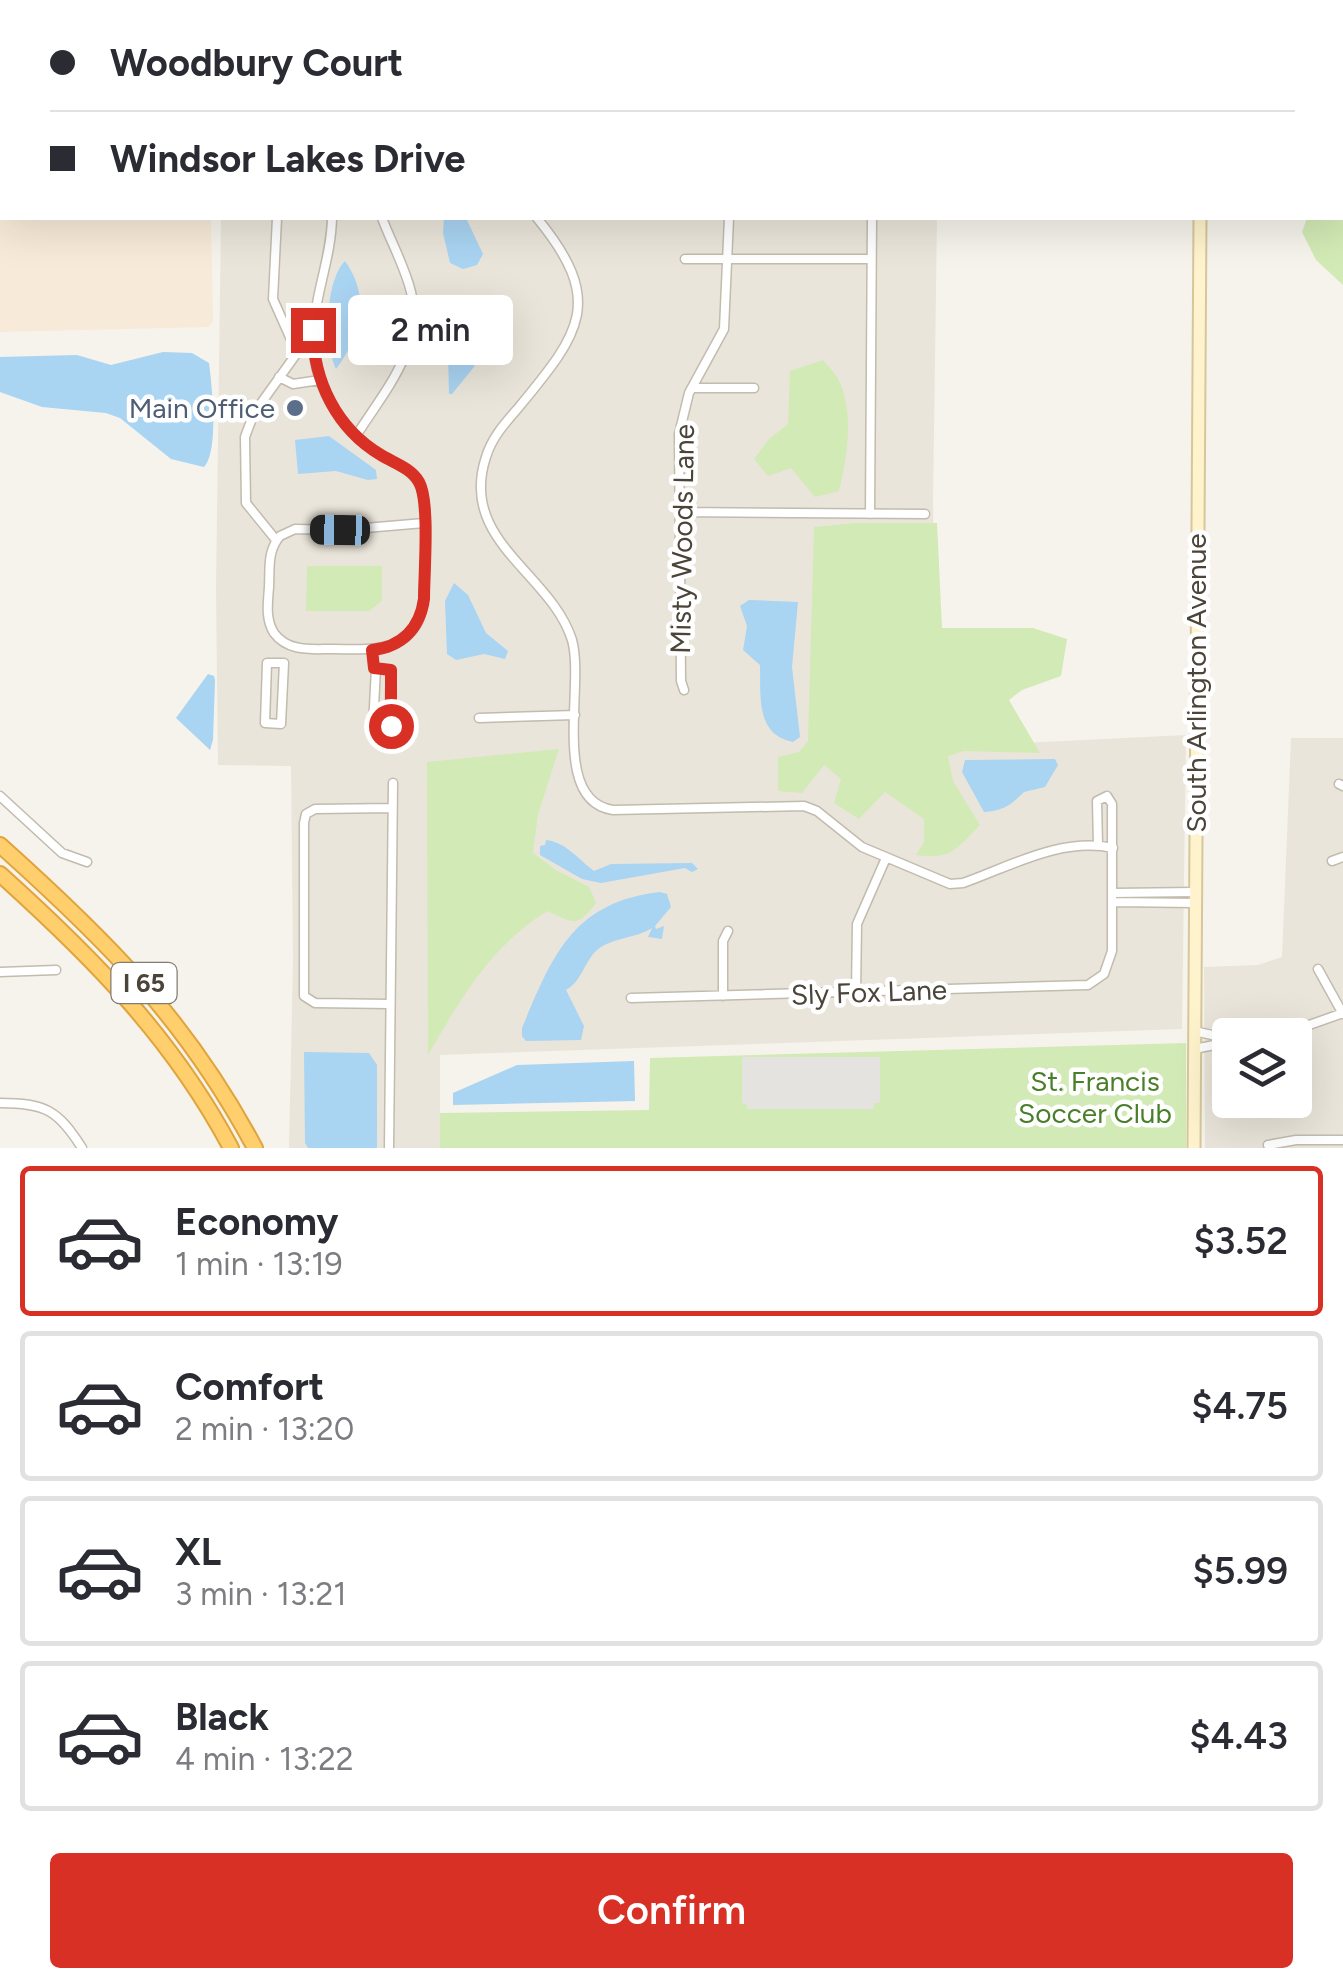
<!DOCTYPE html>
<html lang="en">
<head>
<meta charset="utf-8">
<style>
  body { margin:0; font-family:Figtree,sans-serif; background:#f7f7f7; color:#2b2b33; height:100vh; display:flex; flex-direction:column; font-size:38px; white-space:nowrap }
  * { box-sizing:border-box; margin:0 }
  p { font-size:32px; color:#7c7c81 }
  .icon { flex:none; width:55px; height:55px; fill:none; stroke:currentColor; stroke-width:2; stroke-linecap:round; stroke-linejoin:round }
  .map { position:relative; height:1148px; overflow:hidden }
  .panel { display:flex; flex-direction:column; background:#fff; flex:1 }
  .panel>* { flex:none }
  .banner { position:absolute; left:0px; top:0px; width:1345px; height:220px; box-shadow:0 10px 40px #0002; display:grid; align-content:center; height:220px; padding:0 50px; background:#fff }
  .controls { position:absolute; left:1212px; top:1018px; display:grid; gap:20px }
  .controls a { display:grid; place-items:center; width:100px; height:100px; border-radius:10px; background:#fff; box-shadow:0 10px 40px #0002; font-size:50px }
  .end { position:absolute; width:45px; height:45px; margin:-22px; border:12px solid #d93025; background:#fff; box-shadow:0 0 0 5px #fff }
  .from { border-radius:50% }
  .bubble { position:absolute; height:70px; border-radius:10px; background:#fff; box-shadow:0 10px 40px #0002; font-size:32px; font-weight:600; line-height:70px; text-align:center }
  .car { position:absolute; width:30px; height:60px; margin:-30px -15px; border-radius:12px; box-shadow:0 0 8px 2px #0007; background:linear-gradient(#222 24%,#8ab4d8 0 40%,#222 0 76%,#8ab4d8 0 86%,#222 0) }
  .banner b { display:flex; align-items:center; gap:35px; height:95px; font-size:38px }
  .banner b+b { border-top:2px solid #e1e1e2 }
  .banner i { width:25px; height:25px; background:#2b2b33 }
  ul { padding:18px 0 0; list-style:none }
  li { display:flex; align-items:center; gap:30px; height:150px; margin:0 20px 15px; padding:0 30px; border:5px solid #e1e1e2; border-radius:10px }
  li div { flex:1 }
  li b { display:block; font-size:38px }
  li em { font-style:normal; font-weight:600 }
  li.on { border-color:#d93025 }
  li>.icon { width:90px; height:90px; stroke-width:1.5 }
  .action { display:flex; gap:20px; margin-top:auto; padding:20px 50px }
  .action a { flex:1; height:115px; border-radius:10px; background:#d93025; color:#fff; font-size:40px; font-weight:600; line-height:115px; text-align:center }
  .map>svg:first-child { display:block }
  .residential { fill:#eae5da; fill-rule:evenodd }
  .commercial { fill:#f7ead8 }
  .green { fill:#d2eab5 }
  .parking { fill:#e5e3e0 }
  .water { fill:#a9d4f2 }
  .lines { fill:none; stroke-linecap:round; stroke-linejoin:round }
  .street-casing { stroke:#c2bbae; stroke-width:11 }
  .secondary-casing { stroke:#d6c79b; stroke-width:15 }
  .highway-casing { stroke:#e0a43c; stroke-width:18 }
  .street { stroke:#fff; stroke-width:8 }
  .secondary { stroke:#fff3cd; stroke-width:11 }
  .highway { stroke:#ffcf6e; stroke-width:14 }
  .route { stroke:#d93025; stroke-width:12 }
  .service-dot { fill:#5c6f8a; stroke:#fff; stroke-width:4 }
  .labels { text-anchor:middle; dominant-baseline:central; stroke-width:9; stroke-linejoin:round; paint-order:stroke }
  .shield { fill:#fff; stroke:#817c74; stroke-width:2.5 }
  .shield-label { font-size:25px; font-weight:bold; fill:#4b4439 }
  .service-label { font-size:28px; fill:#4e5e75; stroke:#fff; text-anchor:end }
  .street-label { font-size:28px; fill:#4b4439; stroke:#fff }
  .park-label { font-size:28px; fill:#4a7f2a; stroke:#fff }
</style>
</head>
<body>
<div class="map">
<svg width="1343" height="1148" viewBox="0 0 1343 1148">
  <rect width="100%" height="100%" fill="#f6f3ec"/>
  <!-- residential -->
  <path class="residential" d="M221,218H937L933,503L936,747L1186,735L1182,1029L440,1055V1148H289L293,961L291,766L218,765L216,589Z
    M1291,738H1343V1148H1205L1204,967L1258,965L1282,957ZM1230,1035H1295V1100H1230Z"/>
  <!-- commercial -->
  <path class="commercial" d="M0,31H2V218H211L213,321L208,327L0,332Z"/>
  <!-- green -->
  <path class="green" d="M1343,37V285L1316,260L1302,232L1307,218H1342Z
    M823,360C828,366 835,373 838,379C855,411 847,458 839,491L815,497L791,468L768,476L754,459L768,440L788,424L790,371Z
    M857,523H937L942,628H1033L1067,639L1061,676L1022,690L1009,700L1040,753L964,751L948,756L953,781L980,825C956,849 952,860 916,855L924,842V819L885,792L859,819L834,803L841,779L824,765L802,793L778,791V757L799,752L808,741L814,527Z
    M307,566H382V601L369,611H306Z
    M559,749L538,814L533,853L556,870L589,887L596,903C577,928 574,923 547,911C489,948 462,997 428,1055L427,762Z
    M1186,1043V1148H440V1113L649,1110L650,1058Z"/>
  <!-- parking -->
  <path class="parking" d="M742,1057H880V1103H874V1109H747V1104L742,1103Z"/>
  <!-- water -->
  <path class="water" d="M444,218H466L483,254L477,265L463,269L450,263L443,233Z
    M345,261C371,297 361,336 336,369C324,345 325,281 345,261Z
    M451,307L461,313L464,335L476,358L474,367L452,394H449L447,312Z
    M163,352L192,353L209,363C212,386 219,451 204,467L171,459L120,418L106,413L42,407L0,392V357L77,355L111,365Z
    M329,436L376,470L377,479L368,480L336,471L298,474L295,440Z
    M454,583L468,595L486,633L508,651L505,659L484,654L456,660L447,654L445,601Z
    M749,600L798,602L792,667L800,737L793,742C755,735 761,695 760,665L743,650L747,626L740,606Z
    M208,674L214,676L215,680L213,740L210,750L176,718Z
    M1050,759H1055L1058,765L1045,787L1024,792C1012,804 1004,811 984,812L962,772L965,760Z
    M546,840C566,842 579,860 594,871L611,864L692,863L698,869L692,872L685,868L601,883L582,879L540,855V846L545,845Z
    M660,892L667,894L671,907L655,926L656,929L664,926L662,939L648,937L652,928C635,939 613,937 597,950C584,962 582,981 566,990L584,1026L581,1040L526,1041L522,1036V1028C552,957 572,902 660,892Z
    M304,1052L369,1053L377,1065V1148H308L305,1143Z
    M634,1061L635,1101L453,1105V1093L517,1065Z"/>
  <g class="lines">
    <defs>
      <path id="street" d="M245,0V2
        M256,0V2
        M523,0V2
        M725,0V2
        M735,0V2
        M540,2V0
        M277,218L273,299L297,353
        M332,218C331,270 303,317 317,370C326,403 346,431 374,451C390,462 413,467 421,488C430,509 424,570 424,595C421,653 375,650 331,649C311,649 288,652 274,633C265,619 268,602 269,587C270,569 267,551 280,536L295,529L342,530L424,523
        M537,218C605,301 581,332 519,407C506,422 492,437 486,457C458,541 551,573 572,640C585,685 550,801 613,810L804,806L817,811L862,847L950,884L963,883C1011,866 1061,837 1113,848
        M685,259H871
        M279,377L293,384L320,380
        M692,388H754
        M356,436C383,393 425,347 411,292C405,267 391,242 382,218
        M680,512L925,514
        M870,514L872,218
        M276,540L246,503L245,437L254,413L297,353
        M267,663H284L281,724L265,723Z
        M376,668L391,670L389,728L373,726Z
        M684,690L681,681L679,434L689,393L724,329L729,218
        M479,718L575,715
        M1339,784L1343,786
        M0,796L62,853L87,862
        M1332,861L1343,857
        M1113,893L1195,892
        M1113,902L1195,903
        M1318,969L1343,1014
        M0,972L56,970
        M856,993L857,924L886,858
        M723,996V941L728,931
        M631,998L1088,985L1104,974L1112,951V804L1107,796L1097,801L1098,845
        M390,1004L315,1003L304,996V823L306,814L315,809L392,808
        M1194,1031L1230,1039
        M1281,1035L1343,1013
        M1194,1049L1230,1042
        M0,1103C45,1103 58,1110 82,1148
        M1268,1145L1296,1140H1343
        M389,1148L393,783"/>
      <path id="secondary" d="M1202,0V2
        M138,2L234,0
        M0,7H2
        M1194,1148L1200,218"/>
      <path id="highway" d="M0,845C107,941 186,1019 255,1148
        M0,874C92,957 172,1037 231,1148"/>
    </defs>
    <!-- street casing -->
    <use href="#street" class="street-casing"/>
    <!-- secondary casing -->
    <use href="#secondary" class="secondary-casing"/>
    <!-- highway casing -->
    <use href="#highway" class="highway-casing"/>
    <!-- street -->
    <use href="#street" class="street"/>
    <!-- secondary -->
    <use href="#secondary" class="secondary"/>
    <!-- highway -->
    <use href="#highway" class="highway"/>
  </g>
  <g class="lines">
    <!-- route -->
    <path class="route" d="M313,330C313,381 337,429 381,455C394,463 411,468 419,482C430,501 424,573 424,599C420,628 402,647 372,650L374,668L391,670V726"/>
  </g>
  <!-- markers -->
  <circle class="service-dot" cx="295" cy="408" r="10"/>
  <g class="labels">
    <!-- shield labels -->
    <rect class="shield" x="111.5" y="963" width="65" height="40" rx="8"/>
    <g class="shield-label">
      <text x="144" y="983">I 65</text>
    </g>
    <!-- service labels -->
    <g class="service-label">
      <text x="275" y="408">Main Office</text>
    </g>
    <!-- street labels -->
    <g class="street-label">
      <text transform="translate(682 539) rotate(-89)">Misty Woods Lane</text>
      <text transform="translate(1196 683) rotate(-90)">South Arlington Avenue</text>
      <text transform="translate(869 992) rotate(-2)">Sly Fox Lane</text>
    </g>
    <!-- park labels -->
    <g class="park-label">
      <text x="1095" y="1081">St. Francis<tspan x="1095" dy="32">Soccer Club</tspan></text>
    </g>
  </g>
</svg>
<div class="controls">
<a><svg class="icon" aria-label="layers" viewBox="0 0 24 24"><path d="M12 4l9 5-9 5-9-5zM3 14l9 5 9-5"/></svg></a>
</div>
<i class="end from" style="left:391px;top:726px"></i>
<i class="end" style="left:313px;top:330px"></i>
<div class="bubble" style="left:348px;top:295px;width:165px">2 min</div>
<i class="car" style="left:340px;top:530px;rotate:271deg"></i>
<div class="banner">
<b><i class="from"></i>Woodbury Court</b>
<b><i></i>Windsor Lakes Drive</b>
</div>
</div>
<section class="panel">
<ul>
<li class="on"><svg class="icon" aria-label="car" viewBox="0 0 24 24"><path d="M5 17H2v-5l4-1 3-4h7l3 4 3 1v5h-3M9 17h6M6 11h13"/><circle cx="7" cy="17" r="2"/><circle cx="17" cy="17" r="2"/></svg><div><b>Economy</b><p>1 min · 13:19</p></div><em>$3.52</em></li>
<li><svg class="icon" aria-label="car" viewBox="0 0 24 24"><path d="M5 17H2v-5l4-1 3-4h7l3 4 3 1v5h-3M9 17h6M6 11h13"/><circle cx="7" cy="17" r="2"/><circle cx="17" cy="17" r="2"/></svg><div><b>Comfort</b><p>2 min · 13:20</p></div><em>$4.75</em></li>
<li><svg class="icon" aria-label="car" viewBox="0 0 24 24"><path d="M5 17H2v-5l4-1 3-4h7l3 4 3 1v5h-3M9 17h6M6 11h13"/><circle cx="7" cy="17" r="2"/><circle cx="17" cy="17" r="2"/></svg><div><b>XL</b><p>3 min · 13:21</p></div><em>$5.99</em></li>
<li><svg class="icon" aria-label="car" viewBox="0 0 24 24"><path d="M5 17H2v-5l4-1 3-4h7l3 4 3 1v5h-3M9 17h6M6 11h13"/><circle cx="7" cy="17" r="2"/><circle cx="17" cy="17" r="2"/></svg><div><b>Black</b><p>4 min · 13:22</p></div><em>$4.43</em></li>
</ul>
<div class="action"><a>Confirm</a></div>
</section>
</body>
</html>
